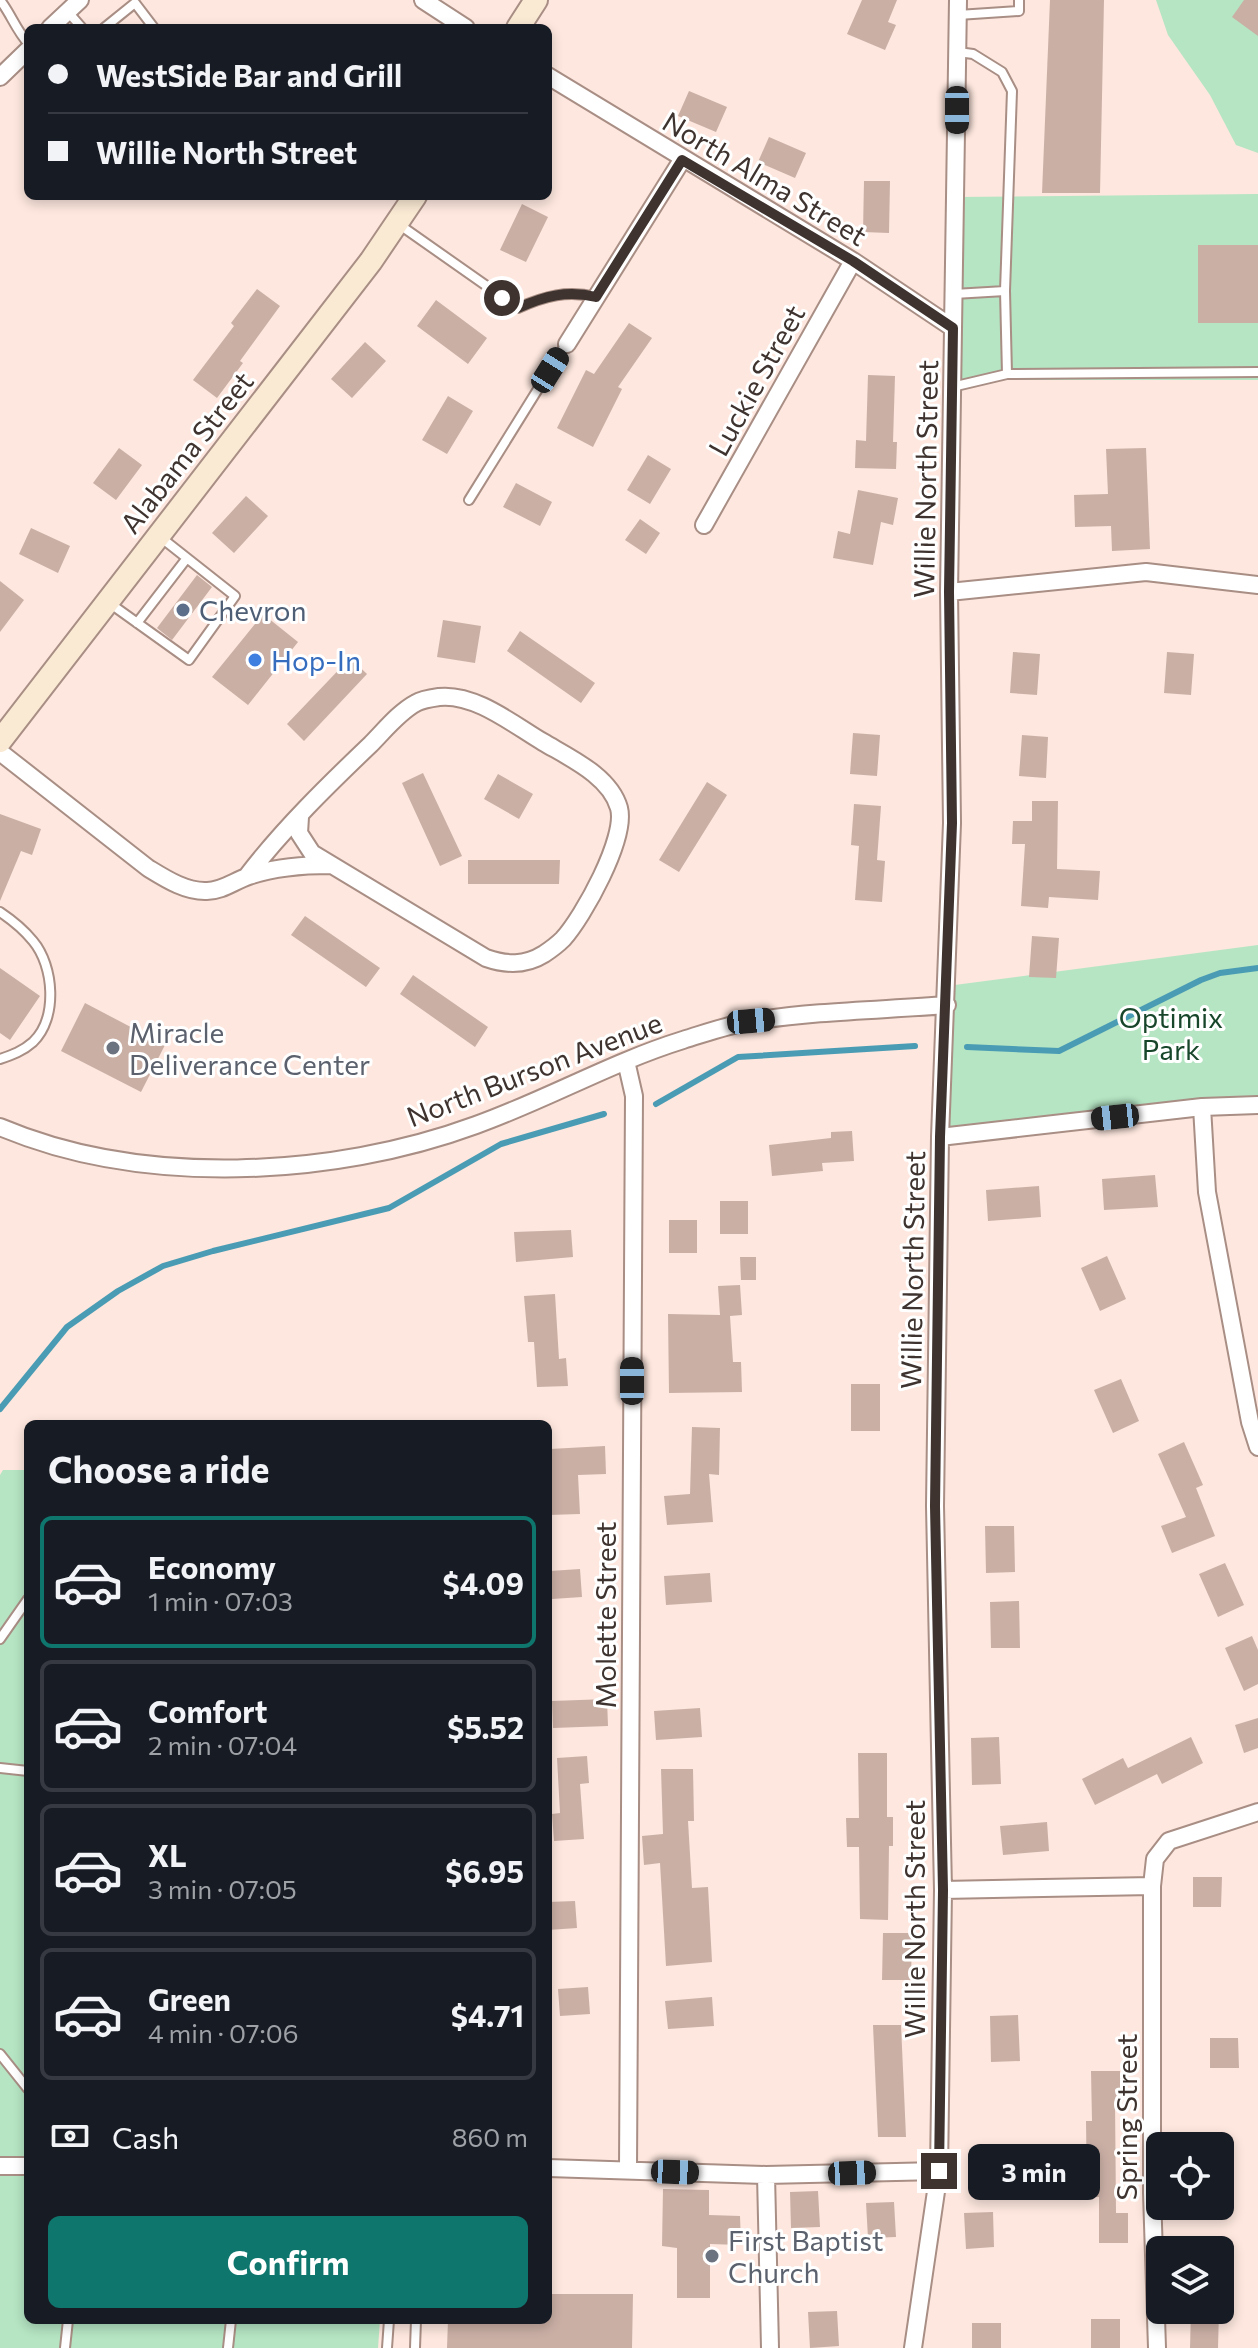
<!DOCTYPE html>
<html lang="en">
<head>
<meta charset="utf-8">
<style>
  body { margin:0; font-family:Commissioner,sans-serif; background:#242831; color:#f1f3f6; height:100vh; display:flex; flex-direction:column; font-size:30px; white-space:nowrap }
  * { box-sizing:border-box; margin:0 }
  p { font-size:26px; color:#9ea1a6 }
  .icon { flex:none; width:44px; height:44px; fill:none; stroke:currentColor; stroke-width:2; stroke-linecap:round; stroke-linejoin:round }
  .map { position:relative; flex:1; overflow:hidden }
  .drawer { position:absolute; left:24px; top:1420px; width:528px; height:904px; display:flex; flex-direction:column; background:#171b24; border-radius:12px; box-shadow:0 4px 12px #0003 }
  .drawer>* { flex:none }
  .hud { position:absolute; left:24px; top:24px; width:528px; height:176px; border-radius:12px; box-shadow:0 4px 12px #0003; display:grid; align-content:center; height:176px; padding:0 24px; background:#171b24 }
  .fabs { position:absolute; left:1146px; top:2132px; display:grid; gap:16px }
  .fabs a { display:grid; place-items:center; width:88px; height:88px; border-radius:12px; background:#171b24; box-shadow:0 4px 12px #0003; font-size:40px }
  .end { position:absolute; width:36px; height:36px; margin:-18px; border:10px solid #3e332f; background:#fff; box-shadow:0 0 0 4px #fff }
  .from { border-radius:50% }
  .bubble { position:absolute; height:56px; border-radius:12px; background:#171b24; box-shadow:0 4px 12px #0003; font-size:26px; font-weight:700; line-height:56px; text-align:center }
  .car { position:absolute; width:24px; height:48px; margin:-24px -12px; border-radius:10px; box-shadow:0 0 6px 2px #0007; background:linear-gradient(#222 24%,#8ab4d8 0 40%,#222 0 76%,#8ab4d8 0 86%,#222 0) }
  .hud b { display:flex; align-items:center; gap:28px; height:76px; font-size:30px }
  .hud b+b { border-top:2px solid #363941 }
  .hud i { width:20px; height:20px; background:#f1f3f6 }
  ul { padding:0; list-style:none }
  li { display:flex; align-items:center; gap:24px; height:132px; margin:0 16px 12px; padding:0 8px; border:4px solid #363941; border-radius:12px }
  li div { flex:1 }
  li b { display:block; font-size:30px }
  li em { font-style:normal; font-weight:700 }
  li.active { border-color:#0f766e }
  li>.icon { width:72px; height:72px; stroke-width:1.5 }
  h2 { padding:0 24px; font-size:36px; line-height:96px }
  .pay { display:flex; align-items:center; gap:20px; height:88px; padding:0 24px; font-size:30px }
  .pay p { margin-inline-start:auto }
  .cta { display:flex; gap:16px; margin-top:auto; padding:16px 24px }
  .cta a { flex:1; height:92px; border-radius:12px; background:#0f766e; color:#fff; font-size:32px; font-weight:700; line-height:92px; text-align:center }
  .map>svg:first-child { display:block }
  .green { fill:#b5e5c3 }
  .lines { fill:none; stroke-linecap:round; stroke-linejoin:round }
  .stream { stroke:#4a9cb4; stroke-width:6 }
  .building { fill:#caafa5 }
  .lane-casing { stroke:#a88e84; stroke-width:12 }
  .street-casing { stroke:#a88e84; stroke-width:20 }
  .secondary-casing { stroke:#a88e84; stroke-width:26 }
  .lane { stroke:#fff; stroke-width:8 }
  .street { stroke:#fff; stroke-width:16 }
  .secondary { stroke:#faead4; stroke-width:22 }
  .route { stroke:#3e332f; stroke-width:10 }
  .service-dot { fill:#5c6f8a; stroke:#fff; stroke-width:3 }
  .shop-dot { fill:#3f7fe0; stroke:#fff; stroke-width:3 }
  .worship-dot { fill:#6b7280; stroke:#fff; stroke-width:3 }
  .labels { text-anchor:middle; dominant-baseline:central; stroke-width:6; stroke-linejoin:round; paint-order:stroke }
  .street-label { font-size:28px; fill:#3e332f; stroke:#fff }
  .service-label { font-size:28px; fill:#4e5e75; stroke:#fff; text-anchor:start }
  .shop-label { font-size:28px; fill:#366cbe; stroke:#fff; text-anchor:start }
  .park-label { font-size:28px; fill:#17462a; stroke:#fff }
  .worship-label { font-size:28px; fill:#5b616d; stroke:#fff; text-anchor:start }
</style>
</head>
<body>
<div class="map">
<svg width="1258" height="2348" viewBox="0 0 1258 2348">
  <rect width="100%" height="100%" fill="#fde7de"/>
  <!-- green -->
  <path class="green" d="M1156,0H1258V153L1236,145L1210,95L1168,35Z
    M1258,194V380H952L957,197Z
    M1258,945V1105L941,1137L947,986Z
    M3,1470H28V2320H380L378,2348H0V1475Z"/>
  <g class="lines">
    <!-- stream -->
    <path class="stream" d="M967,1047L1059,1051L1201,980L1220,973L1258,968
      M656,1104L738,1057L915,1046
      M0,1409L67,1327L118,1291L163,1266L213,1251L389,1208L501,1144L604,1114"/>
  </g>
  <!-- building -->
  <path class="building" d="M862,0H897L888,22L896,25L885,50L847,34Z
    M1050,0H1104L1100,193H1042Z
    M1244,0H1258V36L1232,17Z
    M689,91L727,107L716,132L678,116Z
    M769,137L806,153L795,178L758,162Z
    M864,181H890L889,233L863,232Z
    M522,204L548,217L526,262L500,250Z
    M1198,245H1258V323H1198Z
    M257,289L280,306L240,361L243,363L217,398L193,380L234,326L231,323Z
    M436,300L487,338L468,364L417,326Z
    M629,323L652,338L618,387L622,389L593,447L557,428L586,370L594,374Z
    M365,342L386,361L352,398L331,379Z
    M868,375L895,376L893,442H897L896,469L855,468L856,440L866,441Z
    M448,396L473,411L447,454L422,440Z
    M119,448L142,465L116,500L93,483Z
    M1146,448L1150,549L1112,551L1111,526L1075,527L1074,495L1108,494L1106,449Z
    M648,455L671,469L650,504L627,490Z
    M516,483L552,502L540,526L503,507Z
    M858,490L898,498L893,525L881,522L873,565L833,558L838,531L850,534Z
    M246,496L268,516L234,553L212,533Z
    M640,519L660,533L646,554L625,540Z
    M31,528L70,546L58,573L19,554Z
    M197,575L212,587L172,640L157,628Z
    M0,581L24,600L0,632Z
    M263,614L298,642L248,705L212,677Z
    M443,620L481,626L475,663L437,657Z
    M520,631L595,683L581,703L507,651Z
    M1013,652L1040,654L1037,695L1010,693Z
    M1167,652L1194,654L1191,695L1164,693Z
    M350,658L367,674L304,741L287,724Z
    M853,733L880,735L877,776L850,774Z
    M1022,735L1048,737L1046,778L1019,776Z
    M423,773L462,856L440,866L402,783Z
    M498,774L533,794L519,819L484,799Z
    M707,782L727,795L679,872L659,860Z
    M1032,801H1058L1057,869L1100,871L1098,900L1049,897L1048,908L1021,906L1025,844H1012L1013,821H1032Z
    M854,804L881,806L877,860L885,861L882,902L855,900L859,846L851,845Z
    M0,814L41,829L32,855L21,851L0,901Z
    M468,860H560L559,884H468Z
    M305,916L380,968L366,987L291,935Z
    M1032,936L1059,938L1056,978L1029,977Z
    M0,968L40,996L10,1040L0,1033Z
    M413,975L488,1027L475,1047L400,994Z
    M85,1003L165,1045L141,1092L61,1051Z
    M852,1131L854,1161L822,1163L823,1171L772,1176L769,1145L831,1138V1132Z
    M1155,1175L1158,1207L1104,1210L1102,1179Z
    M1039,1186L1041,1217L988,1221L986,1190Z
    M720,1201H748V1234H720Z
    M669,1220H697V1253H669Z
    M571,1230L573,1257L516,1262L514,1232Z
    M1107,1256L1126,1299L1100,1311L1081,1268Z
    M740,1257H756V1280H741Z
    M740,1285L742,1315L730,1316L733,1362H741L742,1392L669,1393L668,1314L720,1315L718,1286Z
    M555,1294L559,1359L566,1358L568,1386L537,1387L534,1342H528L524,1296Z
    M1121,1379L1139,1421L1113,1433L1094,1390Z
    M851,1384H880V1431H851Z
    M692,1427L720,1428L719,1475L709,1474L713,1522L667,1525L664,1496L690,1494Z
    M1184,1442L1203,1485L1196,1488L1215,1536L1172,1553L1161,1526L1186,1517L1158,1454Z
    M605,1446L606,1474L578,1475L580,1514L548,1515V1488L552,1487L550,1449Z
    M985,1526H1014L1015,1572L986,1573Z
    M1225,1563L1244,1605L1218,1617L1199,1574Z
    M580,1569L582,1597L552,1599L550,1571Z
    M710,1573L712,1602L666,1605L664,1576Z
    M1019,1601L1020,1648H991L990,1602Z
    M1252,1636L1258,1650V1684L1244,1691L1225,1648Z
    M607,1699L608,1726L553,1728L552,1701Z
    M700,1708L702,1737L656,1740L654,1711Z
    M1258,1718V1748L1244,1753L1235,1725Z
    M999,1737L1001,1784L972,1785L971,1738Z
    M1191,1737L1203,1763L1162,1784L1157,1774L1095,1805L1082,1779L1123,1758L1128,1768Z
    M858,1753H887V1817H893V1846H889L888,1920L860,1919L859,1847H847L846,1818H859Z
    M587,1756L589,1783L580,1784L584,1839L554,1841L552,1814L560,1813L557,1758Z
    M661,1769H693L694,1821H688L692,1888L708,1887L712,1962L666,1966L660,1863L644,1865L642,1836L663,1834Z
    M1047,1822L1049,1851L1003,1855L1000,1826Z
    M1193,1877H1222L1221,1907H1193Z
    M575,1901L577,1928L548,1930V1902Z
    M883,1933H912L911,1980H882Z
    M588,1987L590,2014L560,2016L558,1989Z
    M712,1997L714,2026L668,2029L665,2001Z
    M1018,2015L1020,2061L991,2062L990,2016Z
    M873,2025H901L906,2137H878Z
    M1210,2038H1238L1239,2068H1210Z
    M1091,2071H1120V2101H1115L1116,2213H1128V2243H1099V2197H1087L1086,2121H1092Z
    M663,2189L709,2190V2215L740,2216L741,2245L710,2244V2298H677V2248L662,2246Z
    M818,2191L820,2227L791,2228L790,2192Z
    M894,2202L896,2237L868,2238L866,2203Z
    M993,2212L994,2247L966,2249L964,2213Z
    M548,2294H633L632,2348H447L448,2320H548Z
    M1191,2310H1219L1218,2348H1190Z
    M837,2311L839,2346L810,2348L808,2312Z
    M1091,2319H1120V2348H1091Z
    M972,2323H1001V2348H972Z"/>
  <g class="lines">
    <defs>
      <path id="lane" d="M0,0C11,14 16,30 28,43
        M68,12L82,28
        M958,15L1019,11V0
        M104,28L135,3L154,28
        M958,52L973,54L1002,72L1012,91L1005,291L1007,374L1258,372
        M397,223L518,308C545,296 567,290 596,297
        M954,294L1005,291
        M952,387L1007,374
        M469,500L566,344
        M108,602L189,660L235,596L159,536
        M137,623L187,558
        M0,912C12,920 24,930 33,941C54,966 58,1018 33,1042C23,1051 12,1055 0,1059
        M0,1639L28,1599
        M0,1768L28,1771
        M0,2054L28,2089
        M65,2348L68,2320
        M228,2348L231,2320
        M387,2348L389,2320
        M415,2348L416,2320"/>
      <path id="street" d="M423,0L466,28
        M50,28L80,0
        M548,76L853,261L953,328
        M0,77L28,50
        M567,344L682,160
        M704,525L853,261
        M949,592L1146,572L1258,585
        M0,752L148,868C166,879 186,892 207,891C222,891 234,881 249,876C275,867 303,865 331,865
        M247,876C283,829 328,785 371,744C384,731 399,712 416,703C421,700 432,698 439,697C475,693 514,725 543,742C570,758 610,776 619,808C627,838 583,917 563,939C558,944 550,950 544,954C525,966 506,965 486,958L312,853L299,833L300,817
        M626,1061L634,1096L628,2170
        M1202,1107L1207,1192L1250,1422L1258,1447
        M0,1127C142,1187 332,1178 476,1125C546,1100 612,1062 683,1040C706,1033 730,1024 753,1021C817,1011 883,1010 947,1005
        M940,1137L1202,1107L1258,1105
        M943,1890L1152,1886
        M0,2166H28
        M548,2168L766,2175L939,2171
        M766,2175L770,2348
        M913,2348L939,2171L943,1890L935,1506L940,1137L952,823L949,592L958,0
        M1157,2348L1152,2193V1886L1155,1859L1169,1841L1258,1812"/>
      <path id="secondary" d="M518,28L536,0
        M0,741L371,261L415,196"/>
    </defs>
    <!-- lane casing -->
    <use href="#lane" class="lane-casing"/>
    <!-- street casing -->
    <use href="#street" class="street-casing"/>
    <!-- secondary casing -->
    <use href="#secondary" class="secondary-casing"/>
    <!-- lane -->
    <use href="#lane" class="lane"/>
    <!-- street -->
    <use href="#street" class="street"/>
    <!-- secondary -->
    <use href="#secondary" class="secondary"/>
  </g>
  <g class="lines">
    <!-- route -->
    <path class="route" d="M502,298L518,308C545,296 567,290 596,297L682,160L853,261L953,328L949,592L952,823L940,1137L935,1506L943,1890L939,2171"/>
  </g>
  <!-- markers -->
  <circle class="service-dot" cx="183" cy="610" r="8"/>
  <circle class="shop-dot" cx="255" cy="660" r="8"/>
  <g class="worship-dot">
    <circle cx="113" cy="1048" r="8"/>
    <circle cx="712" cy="2256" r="8"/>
  </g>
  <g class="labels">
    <!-- street labels -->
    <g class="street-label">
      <text transform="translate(765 178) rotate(31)">North Alma Street</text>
      <text transform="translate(756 380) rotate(-61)">Luckie Street</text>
      <text transform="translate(186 452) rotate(-52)">Alabama Street</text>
      <text transform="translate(925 479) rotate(-89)">Willie North Street</text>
      <text transform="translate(534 1069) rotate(-21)">North Burson Avenue</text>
      <text transform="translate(912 1270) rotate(-89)">Willie North Street</text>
      <text transform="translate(605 1615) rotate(-90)">Molette Street</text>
      <text transform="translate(914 1919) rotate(-90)">Willie North Street</text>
      <text transform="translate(1126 2117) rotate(-90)">Spring Street</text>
    </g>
    <!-- service labels -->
    <g class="service-label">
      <text x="199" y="610">Chevron</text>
    </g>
    <!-- shop labels -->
    <g class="shop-label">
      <text x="271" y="660">Hop-In</text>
    </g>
    <!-- park labels -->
    <g class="park-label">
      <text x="1171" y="1017">Optimix<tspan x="1171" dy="32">Park</tspan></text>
    </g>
    <!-- worship labels -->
    <g class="worship-label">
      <text x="129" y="1032">Miracle<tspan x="129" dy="32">Deliverance Center</tspan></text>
      <text x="728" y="2240">First Baptist<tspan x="728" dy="32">Church</tspan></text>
    </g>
  </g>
</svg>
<div class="fabs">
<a><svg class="icon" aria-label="locate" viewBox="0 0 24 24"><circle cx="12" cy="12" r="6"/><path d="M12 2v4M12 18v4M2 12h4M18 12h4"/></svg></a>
<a><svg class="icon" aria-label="layers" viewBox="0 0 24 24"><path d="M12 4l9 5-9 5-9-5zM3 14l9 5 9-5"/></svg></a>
</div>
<i class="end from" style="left:502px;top:298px"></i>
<i class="end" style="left:939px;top:2171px"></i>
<div class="bubble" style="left:968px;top:2144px;width:132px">3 min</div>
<i class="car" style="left:957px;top:110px;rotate:180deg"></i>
<i class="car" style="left:550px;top:370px;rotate:32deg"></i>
<i class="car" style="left:751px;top:1021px;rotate:85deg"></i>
<i class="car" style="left:1115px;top:1117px;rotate:264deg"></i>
<i class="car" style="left:632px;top:1381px;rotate:0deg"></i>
<i class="car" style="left:675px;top:2172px;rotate:92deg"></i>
<i class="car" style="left:852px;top:2173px;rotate:88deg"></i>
<div class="hud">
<b><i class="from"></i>WestSide Bar and Grill</b>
<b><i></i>Willie North Street</b>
</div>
<section class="drawer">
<h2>Choose a ride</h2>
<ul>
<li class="active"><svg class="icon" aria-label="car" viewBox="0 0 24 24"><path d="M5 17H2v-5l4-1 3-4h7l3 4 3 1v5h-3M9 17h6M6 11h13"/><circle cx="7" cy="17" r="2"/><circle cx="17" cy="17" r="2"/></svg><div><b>Economy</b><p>1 min · 07:03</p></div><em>$4.09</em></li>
<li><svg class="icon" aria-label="car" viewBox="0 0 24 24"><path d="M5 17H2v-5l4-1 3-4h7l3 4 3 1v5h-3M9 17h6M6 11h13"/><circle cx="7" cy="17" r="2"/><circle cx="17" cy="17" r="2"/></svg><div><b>Comfort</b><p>2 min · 07:04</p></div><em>$5.52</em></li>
<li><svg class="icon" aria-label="car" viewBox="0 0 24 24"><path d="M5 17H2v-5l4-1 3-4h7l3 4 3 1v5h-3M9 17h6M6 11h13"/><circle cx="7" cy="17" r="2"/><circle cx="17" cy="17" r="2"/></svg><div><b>XL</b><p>3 min · 07:05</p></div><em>$6.95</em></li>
<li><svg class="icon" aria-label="car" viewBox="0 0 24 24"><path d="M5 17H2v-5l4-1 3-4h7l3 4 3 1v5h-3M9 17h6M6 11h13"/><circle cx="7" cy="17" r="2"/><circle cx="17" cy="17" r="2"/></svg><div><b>Green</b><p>4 min · 07:06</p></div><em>$4.71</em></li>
</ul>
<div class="pay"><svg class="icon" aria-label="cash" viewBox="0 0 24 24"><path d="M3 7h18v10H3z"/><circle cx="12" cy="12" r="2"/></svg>Cash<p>860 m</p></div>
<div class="cta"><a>Confirm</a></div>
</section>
</div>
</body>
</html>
